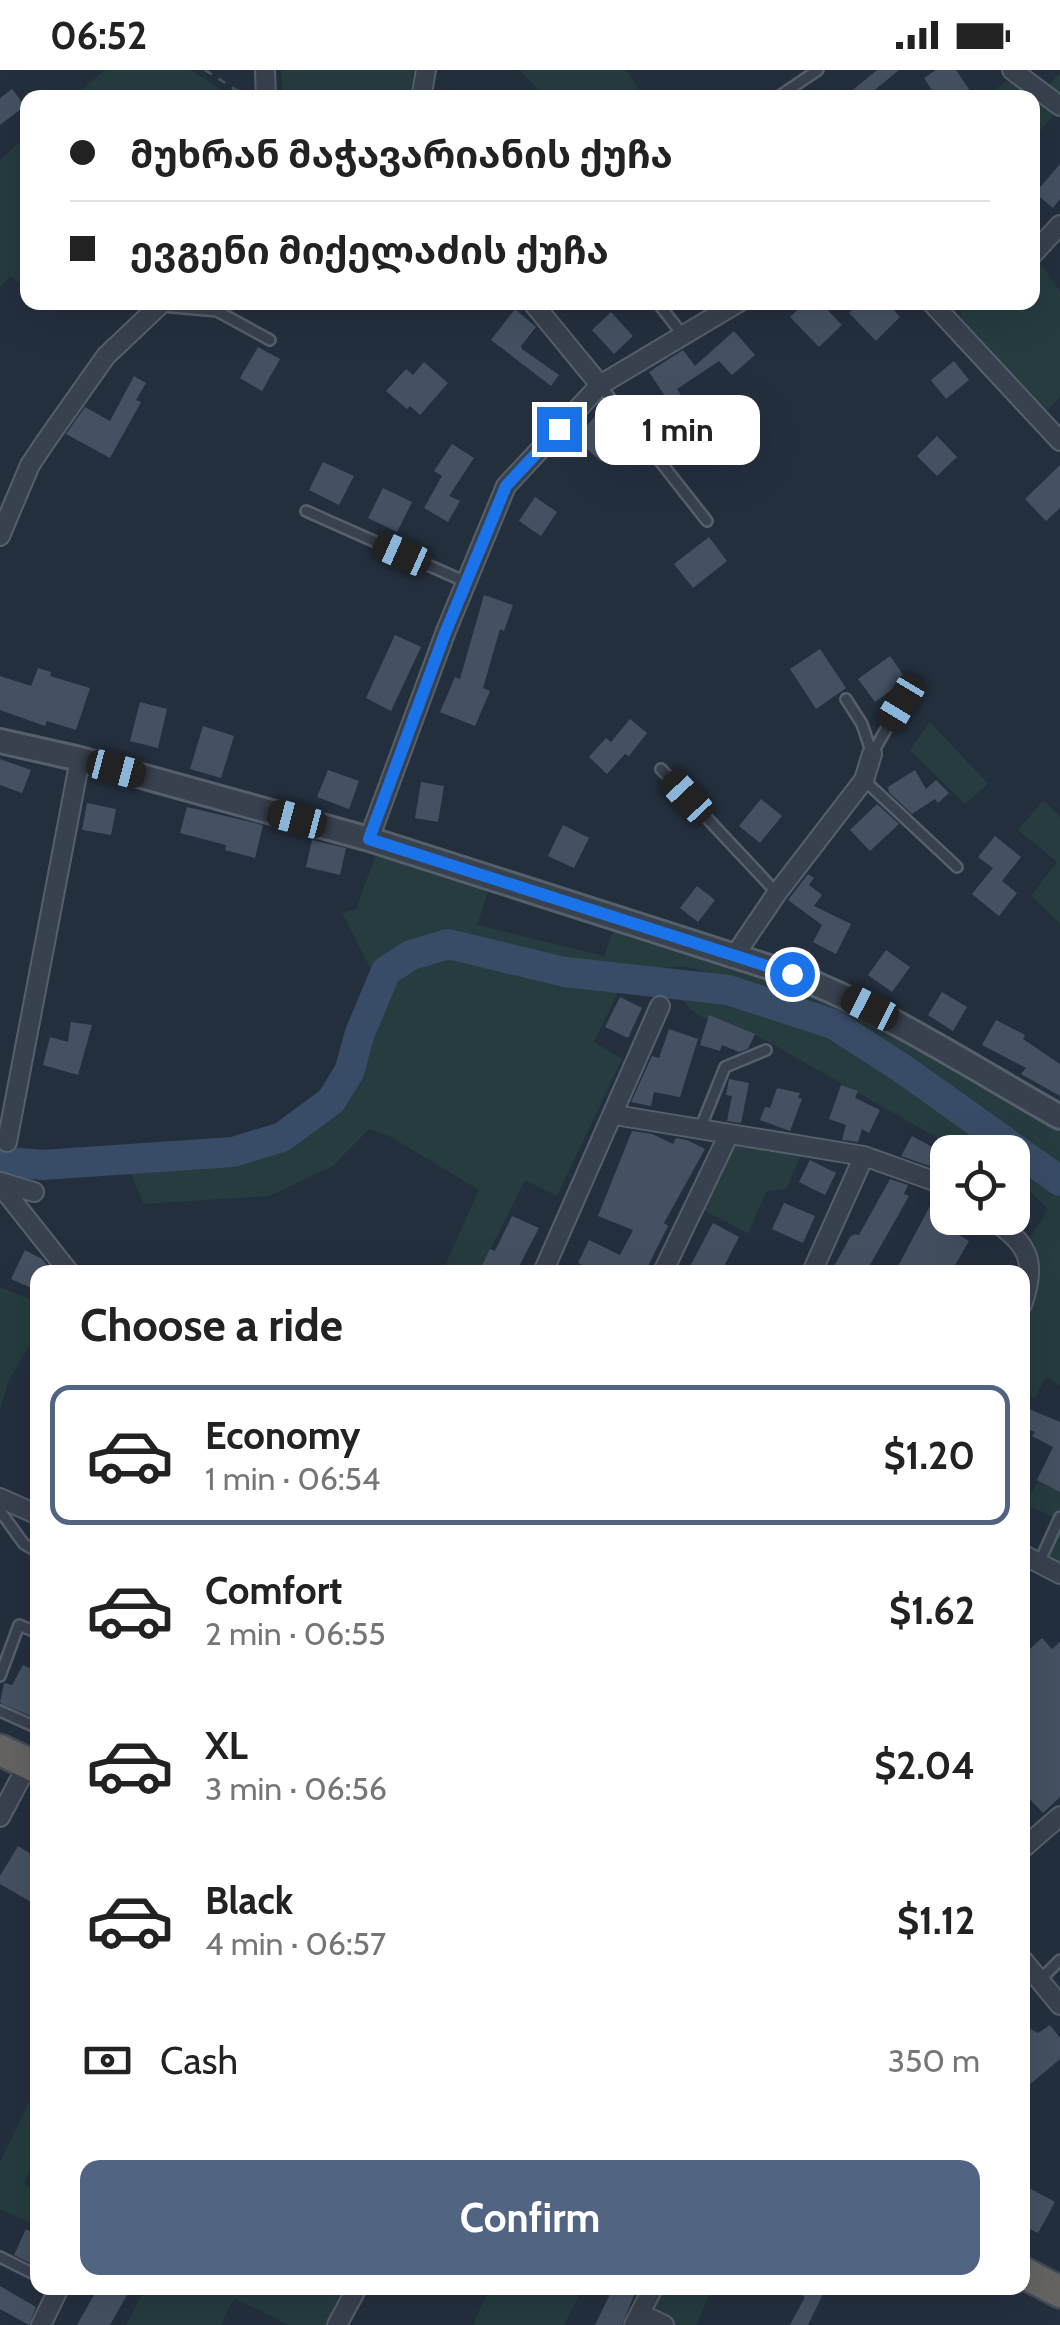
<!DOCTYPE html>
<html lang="en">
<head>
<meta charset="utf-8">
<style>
  body { margin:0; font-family:Cabin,"Noto Sans Georgian",sans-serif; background:#f2f2f2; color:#222; height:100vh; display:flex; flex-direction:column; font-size:38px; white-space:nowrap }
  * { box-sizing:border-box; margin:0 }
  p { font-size:32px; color:#767676 }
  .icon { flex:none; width:55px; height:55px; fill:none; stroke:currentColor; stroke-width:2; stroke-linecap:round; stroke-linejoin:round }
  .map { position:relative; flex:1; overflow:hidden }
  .panel { position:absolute; left:30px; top:1195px; width:1000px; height:1030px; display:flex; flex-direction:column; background:#fff; border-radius:20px; box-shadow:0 10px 40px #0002 }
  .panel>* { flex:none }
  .top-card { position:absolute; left:20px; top:20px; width:1020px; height:220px; border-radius:20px; box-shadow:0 10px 40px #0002; display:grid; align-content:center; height:220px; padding:0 50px; background:#fff }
  .controls { position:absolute; left:930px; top:1065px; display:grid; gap:20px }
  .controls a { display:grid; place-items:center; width:100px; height:100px; border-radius:20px; background:#fff; box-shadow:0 10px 40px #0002; font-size:50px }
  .end { position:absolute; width:45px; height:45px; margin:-22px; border:12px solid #1a73e8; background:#fff; box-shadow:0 0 0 5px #fff }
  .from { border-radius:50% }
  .bubble { position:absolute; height:70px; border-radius:20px; background:#fff; box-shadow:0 10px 40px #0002; font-size:32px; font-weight:700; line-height:70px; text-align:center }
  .car { position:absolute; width:30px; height:60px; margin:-30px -15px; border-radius:12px; box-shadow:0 0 8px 2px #0007; background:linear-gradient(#222 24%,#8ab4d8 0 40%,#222 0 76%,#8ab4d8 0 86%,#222 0) }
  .top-card b { display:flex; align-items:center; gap:35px; height:95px; font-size:38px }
  .top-card b+b { border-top:2px solid #e0e0e0 }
  .top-card i { width:25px; height:25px; background:#222 }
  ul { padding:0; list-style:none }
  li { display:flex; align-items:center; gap:30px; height:140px; margin:0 20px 15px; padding:0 30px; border:5px solid transparent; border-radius:20px }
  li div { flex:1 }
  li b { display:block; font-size:38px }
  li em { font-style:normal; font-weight:700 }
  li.current { border-color:#516482 }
  li>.icon { width:90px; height:90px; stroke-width:1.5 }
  h2 { padding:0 50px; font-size:45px; line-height:120px }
  .pay { display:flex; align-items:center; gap:25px; height:110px; padding:0 50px; font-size:38px }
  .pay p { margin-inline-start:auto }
  .button { display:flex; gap:20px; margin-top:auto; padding:20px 50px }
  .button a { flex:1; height:115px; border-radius:20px; background:#516482; color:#fff; font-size:40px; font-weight:700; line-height:115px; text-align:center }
  .status { display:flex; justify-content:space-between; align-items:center; height:70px; padding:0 50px; background:#fff; direction:ltr }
  .status svg { height:28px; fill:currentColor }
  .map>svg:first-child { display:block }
  .green { fill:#263c3f }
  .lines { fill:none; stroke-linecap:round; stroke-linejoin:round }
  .river { stroke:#394c67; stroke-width:30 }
  .building { fill:#455162 }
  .service-casing { stroke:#565f6c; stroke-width:14 }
  .minor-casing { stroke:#565f6c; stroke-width:22 }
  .tertiary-casing { stroke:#565f6c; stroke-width:28 }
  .trunk-casing { stroke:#434c59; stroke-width:35 }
  .path { stroke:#44595c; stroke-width:2.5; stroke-dasharray:8 8; stroke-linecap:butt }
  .service { stroke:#38414e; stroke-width:9 }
  .minor { stroke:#38414e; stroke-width:18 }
  .tertiary { stroke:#38414e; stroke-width:22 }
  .trunk { stroke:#656462; stroke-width:30 }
  .route { stroke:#1a73e8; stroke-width:12 }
</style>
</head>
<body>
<div class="status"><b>06:52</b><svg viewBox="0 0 49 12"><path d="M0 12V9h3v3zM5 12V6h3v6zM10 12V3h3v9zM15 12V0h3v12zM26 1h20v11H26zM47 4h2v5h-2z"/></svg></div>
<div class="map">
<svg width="1060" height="2255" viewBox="0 0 1060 2255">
  <rect width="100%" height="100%" fill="#242f3e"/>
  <!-- green -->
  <path class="green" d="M105,0H191L232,27H73Z
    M281,0H413L410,27H287L282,24Z
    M520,0H626L644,27H545Z
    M1060,3V38L1033,69L1032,28H983L1017,4L1042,22Z
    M27,66V210L23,216L10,206L0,217V90Z
    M1034,185L1060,221V326L1041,348L961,250V233L1032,232Z
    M930,652L988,714L965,734L910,680Z
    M1043,730L1060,747V854L1031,826L1057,792L1018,760Z
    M376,784L489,819L477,855L604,886L613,862L657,876L792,904L1060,1047V1315L1046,1307L1035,1328L1023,1322L1024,1177L1048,1140L1025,1116L1013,1109L1012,1082H962L758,966L707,950L690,939L667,913L727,920L729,909L688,897H619L457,867L427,866L400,879L372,901L342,843L356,839Z
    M448,874L565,902L625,908L594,972L622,989L557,1126L525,1110L479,1202H442L479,1120L391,1067L369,1059L333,1096L269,1126L144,1134L125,1090C176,1087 237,1090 283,1066C350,1030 345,999 371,937C375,927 378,911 385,902C398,885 429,880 448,874Z
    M729,1064L805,1077L786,1119L767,1121L748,1163L695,1136Z
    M0,1217L37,1232L38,1274L31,1273L8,1312L0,1339Z
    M1051,1389L1060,1392V1504L1039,1493L1059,1450L1025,1434Z
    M37,2016V2083L24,2114L37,2121V2156L0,2139V2092Z
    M145,2218H357L337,2255H289L234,2228L221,2255H126Z
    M490,2218H583L564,2255H473Z
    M653,2218H712L696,2255H664L640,2243Z"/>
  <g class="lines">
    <!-- river -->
    <path class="river" d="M0,1091L42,1095L233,1082L282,1067L331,1031L349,1002L360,963L386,901L411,885L448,874L565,902L728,920L833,954L903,999L1060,1111"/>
  </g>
  <!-- building -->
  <path class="building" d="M877,0H899L865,28H843Z
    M936,0H956L969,19L956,28H937L924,8Z
    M12,19L25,36L0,55V28Z
    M1060,94V129L1053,138L1035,123Z
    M806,232H820L842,255L819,277L790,247Z
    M860,232H887L900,247L876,271L849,243Z
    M515,239L536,257L521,276L522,279L559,305L551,316L491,270Z
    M611,242L633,266L614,284L592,260Z
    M734,261L755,285L732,305L719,291L677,319L686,333L675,341L649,302L683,280L695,296Z
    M258,277L280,289L262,321L240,308Z
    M954,291L969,310L946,329L931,310Z
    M424,292L448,313L420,345L410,336L407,339L386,321L406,299L413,305Z
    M134,306L146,313L136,330L141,332L110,388L66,364L85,337L110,351Z
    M597,344L623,367L602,392L575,369Z
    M937,366L957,387L937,406L917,386Z
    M452,374L474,388L449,426L460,431L448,452L424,438L442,406L434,401Z
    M323,392L354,406L339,435L309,420Z
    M1060,395V438L1046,451L1025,429Z
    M383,418L412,432L397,462L368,448Z
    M535,427L557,442L541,466L519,451Z
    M709,467L727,491L693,518L674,494Z
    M484,525L513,535L504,561L500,559L483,618L490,621L475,656L440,642L455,607L460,609Z
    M395,565L421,577L391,641L366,628Z
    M820,579L846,618L816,639L790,599Z
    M890,586L906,609L911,606L923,624L909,634L906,627L898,626L893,619L875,632L858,609Z
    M38,598L51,602L50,606L90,618L76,660L47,651L45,656L0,640V606L31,616Z
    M140,632L167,639L158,678L130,671Z
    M630,649L647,663L629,686L625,684L607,704L589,687L606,668L611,672Z
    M203,656L234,666L221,708L190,699Z
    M0,689L31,700L22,723L0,715Z
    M328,700L359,711L349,739L317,727Z
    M915,700L926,719L936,710L949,723L938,733L935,729L912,744L889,722L888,717Z
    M421,712L444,716L438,752L415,748Z
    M761,729L782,746L760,773L739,756Z
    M87,733L116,739L111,765L82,760Z
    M877,734L899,754L870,781L850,760Z
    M187,737L263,755L255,788L225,780L226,775L180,763Z
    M563,755L589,768L574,798L548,786Z
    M995,766L1021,787L1002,811L1017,823L999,846L972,824L993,798L978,787Z
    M312,770L346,778L340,805L306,797Z
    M808,804L814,808L809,815L822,825L814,836L851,854L836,884L813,872L822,855L788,830Z
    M697,816L715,830L698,852L680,838Z
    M886,880L910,897L892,922L868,905Z
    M942,922L967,937L953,961L928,945Z
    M620,927L642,938L628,968L605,957Z
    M709,945L755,964L748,979L739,982L722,975L720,981L700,975Z
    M996,950L1025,965L1023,969L1060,994V1026L1021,1004L1026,998L982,975Z
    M71,952L92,955L78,1005L43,995L50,967L68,972Z
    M669,959L698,969L680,1027L654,1022L651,1036L631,1032L652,986L659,988Z
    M729,1009L749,1013L741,1053L727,1051L732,1026L726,1025Z
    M841,1015L858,1021L855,1028L880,1040L869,1063L862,1059L858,1072L842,1070L846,1055L829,1049Z
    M777,1018L800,1023L798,1028L802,1029L790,1061L760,1050L765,1037L770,1038Z
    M632,1061L652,1064L673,1074L676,1068L687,1070L705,1079L664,1153L668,1156L645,1202H599L578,1193L589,1170L620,1185L633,1160L598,1146Z
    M912,1066L938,1080L929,1096L901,1086Z
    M810,1090L836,1103L825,1125L799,1112Z
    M890,1109L908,1115L904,1124L909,1126L866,1202H831L850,1167L855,1164L859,1165Z
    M784,1133L815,1146L803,1173L772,1159Z
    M930,1136L950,1148L945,1157L969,1171L951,1202H895Z
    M512,1146L539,1158L516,1202H479L490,1179L495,1181Z
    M713,1153L739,1167L721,1202H687Z
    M25,1180L42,1189L53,1202H38V1221L11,1209Z
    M1022,1336L1060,1352V1422L1037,1410L1053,1377L1032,1366L1035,1362L1022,1357Z
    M1042,1568L1052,1579L1060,1572V1727L1043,1743L1022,1721V1586Z
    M23,1595L38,1602V1649L0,1633L4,1613L12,1615Z
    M18,1776L38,1788V1836L0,1814V1806Z
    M1022,1954L1038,1963L1050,1955L1060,1968V1989L1022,2021Z
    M1022,2114L1055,2132L1038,2163L1022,2155Z
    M26,2159L38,2165V2197L14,2185Z
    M0,2216L36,2237L29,2255L0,2239Z
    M98,2218H131L110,2255H77Z
    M613,2218H637L622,2255H595Z
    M787,2218H826L808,2255H790L805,2227Z"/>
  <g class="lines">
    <defs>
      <path id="service" d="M778,27L818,0
        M657,232L683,265
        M162,236L217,241L270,270
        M600,315L707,451
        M306,441L466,512
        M846,629L862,654L872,684L901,633
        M661,699L777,823
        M864,710L957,797
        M700,1059L725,997L766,980
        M0,1441L24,1474L38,1482
        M1039,1493L1060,1447
        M0,1606L19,1555L38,1563
        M0,1641L38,1658
        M1040,1910L1060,1890
        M0,2187L38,2206"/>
      <path id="minor" d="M265,0L266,28
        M1012,0L1060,36
        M421,28L426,0
        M1032,185L1060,155
        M532,232L600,315
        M931,232L1060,371
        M0,466L30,395L46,371L106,286L163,232
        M369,769L446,561L506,416L600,315L739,232
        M733,888L777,823L864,710L872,684
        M615,1045L864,1086L937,1112L948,1119
        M7,1072L80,689
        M0,1112L34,1122
        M0,1115L69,1202
        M990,1148C1028,1173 1038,1191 1022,1235
        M543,1202L660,936
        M663,1202L729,1064
        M812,1202L864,1086
        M0,1428L38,1445
        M1022,1484L1060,1504
        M0,1747L28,1694
        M1022,1779L1060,1746
        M1022,1889L1060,1935
        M640,2243L664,2255
        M41,2255L59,2218
        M337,2255L357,2218
        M634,2255L653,2218"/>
      <path id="tertiary" d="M0,671L80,689L369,769L791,904C887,941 971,997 1060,1047"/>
      <path id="trunk" d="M0,1680L38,1698
        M1022,2202L1060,2222"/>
    </defs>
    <!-- service casing -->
    <use href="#service" class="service-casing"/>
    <!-- minor casing -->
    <use href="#minor" class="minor-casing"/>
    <!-- tertiary casing -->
    <use href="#tertiary" class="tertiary-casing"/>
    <!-- trunk casing -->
    <use href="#trunk" class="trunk-casing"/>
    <!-- path -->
    <path class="path" d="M205,0L236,20L248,23"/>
    <!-- service -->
    <use href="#service" class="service"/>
    <!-- minor -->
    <use href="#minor" class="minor"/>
    <!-- tertiary -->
    <use href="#tertiary" class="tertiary"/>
    <!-- trunk -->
    <use href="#trunk" class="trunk"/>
  </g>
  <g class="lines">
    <!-- route -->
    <path class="route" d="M559,359L506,416L446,561L369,769L792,904"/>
  </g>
</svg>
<div class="controls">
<a><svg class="icon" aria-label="locate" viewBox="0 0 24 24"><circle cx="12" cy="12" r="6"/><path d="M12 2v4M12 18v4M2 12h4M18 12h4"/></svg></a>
</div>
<i class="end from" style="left:792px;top:904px"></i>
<i class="end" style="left:559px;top:359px"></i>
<div class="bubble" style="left:595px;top:325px;width:165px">1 min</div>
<i class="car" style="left:402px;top:484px;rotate:294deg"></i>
<i class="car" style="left:901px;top:633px;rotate:211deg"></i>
<i class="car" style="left:116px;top:699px;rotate:105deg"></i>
<i class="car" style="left:687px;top:727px;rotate:317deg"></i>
<i class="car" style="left:297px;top:749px;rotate:285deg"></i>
<i class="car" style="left:870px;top:938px;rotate:297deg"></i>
<div class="top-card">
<b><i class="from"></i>მუხრან მაჭავარიანის ქუჩა</b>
<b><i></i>ევგენი მიქელაძის ქუჩა</b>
</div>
<section class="panel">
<h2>Choose a ride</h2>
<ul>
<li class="current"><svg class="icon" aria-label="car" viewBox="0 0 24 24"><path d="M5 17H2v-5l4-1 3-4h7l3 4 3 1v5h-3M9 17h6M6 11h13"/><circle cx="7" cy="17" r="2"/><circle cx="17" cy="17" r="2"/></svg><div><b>Economy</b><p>1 min · 06:54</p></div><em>$1.20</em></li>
<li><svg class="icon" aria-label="car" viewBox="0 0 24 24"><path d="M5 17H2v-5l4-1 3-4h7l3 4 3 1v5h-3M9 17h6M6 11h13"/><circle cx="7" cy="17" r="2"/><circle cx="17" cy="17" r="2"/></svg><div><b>Comfort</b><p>2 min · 06:55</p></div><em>$1.62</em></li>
<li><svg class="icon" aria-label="car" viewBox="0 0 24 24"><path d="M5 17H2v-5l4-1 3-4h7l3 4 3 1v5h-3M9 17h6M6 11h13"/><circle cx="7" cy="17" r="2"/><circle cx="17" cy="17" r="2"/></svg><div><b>XL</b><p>3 min · 06:56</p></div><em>$2.04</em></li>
<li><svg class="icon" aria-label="car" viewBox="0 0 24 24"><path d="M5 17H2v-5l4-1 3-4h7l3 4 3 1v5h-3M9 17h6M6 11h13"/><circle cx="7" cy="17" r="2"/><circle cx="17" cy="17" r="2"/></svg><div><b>Black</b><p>4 min · 06:57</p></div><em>$1.12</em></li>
</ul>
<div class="pay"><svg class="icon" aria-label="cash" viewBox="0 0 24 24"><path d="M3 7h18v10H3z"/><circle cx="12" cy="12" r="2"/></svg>Cash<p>350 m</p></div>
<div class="button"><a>Confirm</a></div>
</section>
</div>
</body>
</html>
